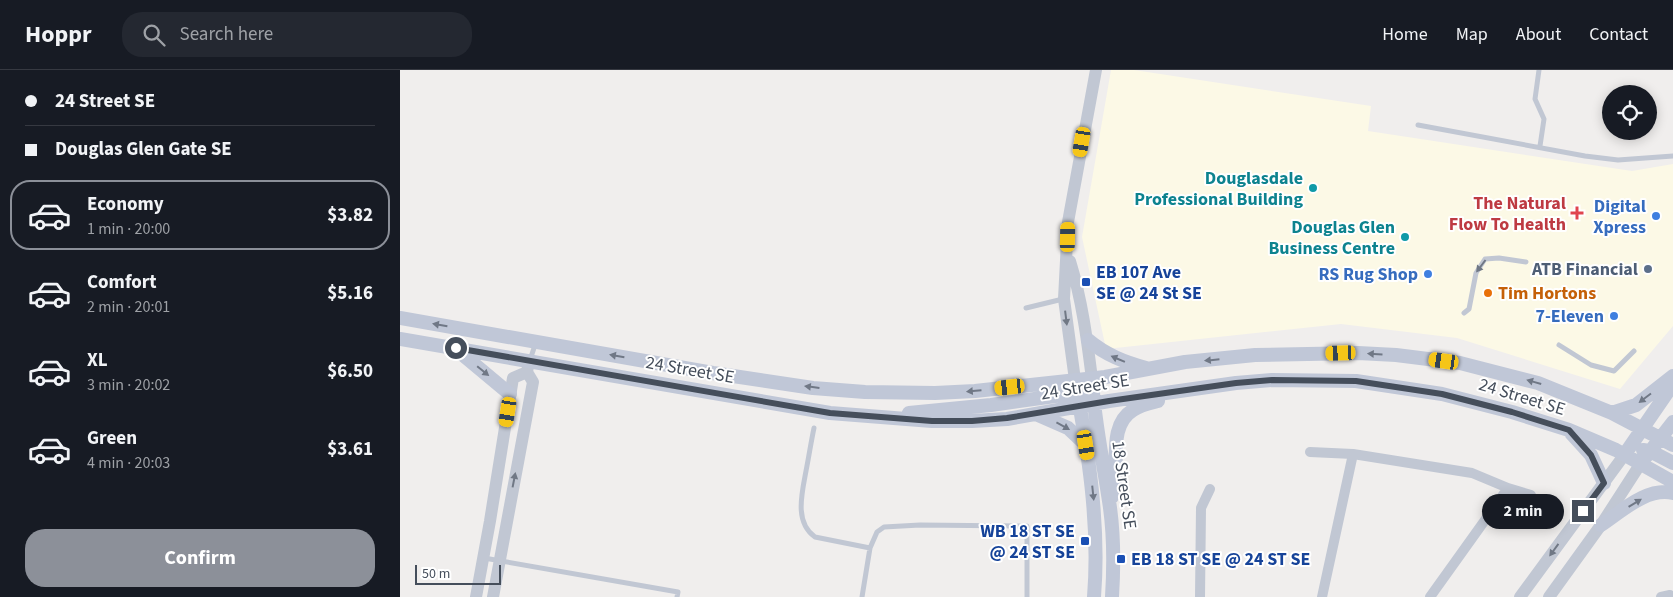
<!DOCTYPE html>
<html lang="en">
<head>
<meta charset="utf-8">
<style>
  body { margin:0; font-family:"Source Sans 3",sans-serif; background:#242831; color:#f1f3f6; height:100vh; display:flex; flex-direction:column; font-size:19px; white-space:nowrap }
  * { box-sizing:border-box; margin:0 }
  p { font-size:16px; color:#9ea1a6 }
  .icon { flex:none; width:28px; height:28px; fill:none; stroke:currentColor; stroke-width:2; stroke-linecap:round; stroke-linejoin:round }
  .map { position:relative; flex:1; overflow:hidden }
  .panel { display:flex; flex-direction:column; background:#171b24; width:400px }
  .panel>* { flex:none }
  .top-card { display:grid; align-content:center; height:110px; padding:0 25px; background:#171b24 }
  .tools { position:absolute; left:1202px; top:15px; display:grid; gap:10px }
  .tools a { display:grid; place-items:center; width:55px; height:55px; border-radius:50%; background:#171b24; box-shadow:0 2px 12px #0003; font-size:25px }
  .scale { position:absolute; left:15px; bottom:12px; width:86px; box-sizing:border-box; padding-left:5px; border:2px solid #454e5b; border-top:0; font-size:14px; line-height:18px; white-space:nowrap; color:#454e5b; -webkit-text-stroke:4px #fff; paint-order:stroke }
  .end { position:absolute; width:22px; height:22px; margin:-11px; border:6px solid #454e5b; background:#fff; box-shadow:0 0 0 2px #fff }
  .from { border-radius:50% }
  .bubble { position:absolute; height:35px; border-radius:18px; background:#171b24; box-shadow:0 2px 12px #0003; font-size:16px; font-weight:700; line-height:35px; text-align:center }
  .car { position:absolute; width:15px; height:30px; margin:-15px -8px; border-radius:6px; box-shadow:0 0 4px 1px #0007; background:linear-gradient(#f5c518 24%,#345 0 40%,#f5c518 0 76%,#345 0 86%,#f5c518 0) }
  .top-card b { display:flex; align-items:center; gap:18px; height:48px; font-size:19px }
  .top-card b+b { border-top:1px solid #363941 }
  .top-card i { width:12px; height:12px; background:#f1f3f6 }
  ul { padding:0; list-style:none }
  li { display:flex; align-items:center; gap:15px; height:70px; margin:0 10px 8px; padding:0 15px; border:2px solid transparent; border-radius:20px }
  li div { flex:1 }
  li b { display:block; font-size:19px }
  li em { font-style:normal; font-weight:700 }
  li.current { border-color:#8c9099 }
  li>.icon { width:45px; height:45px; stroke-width:1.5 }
  .button { display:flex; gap:10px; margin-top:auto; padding:10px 25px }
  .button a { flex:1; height:58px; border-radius:20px; background:#8c9099; color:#fff; font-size:20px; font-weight:700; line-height:58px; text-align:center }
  header { display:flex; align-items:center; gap:30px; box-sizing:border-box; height:70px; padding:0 25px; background:#171b24; border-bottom:1px solid #363941 }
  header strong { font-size:24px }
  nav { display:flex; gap:28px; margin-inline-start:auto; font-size:18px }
  .search { width:350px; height:45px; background:#242831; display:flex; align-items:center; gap:12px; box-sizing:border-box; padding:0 18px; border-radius:20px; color:#9ea1a6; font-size:19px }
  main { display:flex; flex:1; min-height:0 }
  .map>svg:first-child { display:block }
  .commercial { fill:#fcf9e6 }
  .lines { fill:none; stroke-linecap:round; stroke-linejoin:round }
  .service { stroke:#c1c7d3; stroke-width:5 }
  .minor { stroke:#c1c7d3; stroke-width:10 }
  .tertiary { stroke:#c1c7d3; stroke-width:12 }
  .secondary { stroke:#c0c7d7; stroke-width:14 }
  .oneway { fill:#707885 }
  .oneway2 { fill:#707886 }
  .route { stroke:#454e5b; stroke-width:6 }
  .culture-dot { fill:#0f9aa8; stroke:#fff; stroke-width:2 }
  .health-dot { fill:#e0444e; stroke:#fff; stroke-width:2 }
  .shop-dot { fill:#3f7fe0; stroke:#fff; stroke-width:2 }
  .service-dot { fill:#5c6f8a; stroke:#fff; stroke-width:2 }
  .transit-dot { fill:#1a4fb4; stroke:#fff; stroke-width:2 }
  .food-dot { fill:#e8710a; stroke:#fff; stroke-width:2 }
  .labels { text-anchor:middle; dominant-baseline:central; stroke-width:4; stroke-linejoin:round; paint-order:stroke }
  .culture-label { font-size:18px; font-weight:bold; fill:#0d838f; stroke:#fff; text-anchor:end }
  .health-label { font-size:18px; font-weight:bold; fill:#be3a42; stroke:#fff; text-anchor:end }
  .shop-label { font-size:18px; font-weight:bold; fill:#366cbe; stroke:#fff; text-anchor:end }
  .service-label { font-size:18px; font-weight:bold; fill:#4e5e75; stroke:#fff; text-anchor:end }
  .transit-label { font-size:18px; font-weight:bold; fill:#164399; stroke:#fff; text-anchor:start }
  .food-label { font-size:18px; font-weight:bold; fill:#c56008; stroke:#fff; text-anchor:start }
  .street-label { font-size:18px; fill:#454e5b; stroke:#fff }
</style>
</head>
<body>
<header>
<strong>Hoppr</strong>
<div class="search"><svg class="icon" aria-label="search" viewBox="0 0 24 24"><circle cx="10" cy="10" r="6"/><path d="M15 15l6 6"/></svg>Search here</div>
<nav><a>Home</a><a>Map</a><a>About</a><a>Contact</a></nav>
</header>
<main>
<section class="panel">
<div class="top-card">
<b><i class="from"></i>24 Street SE</b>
<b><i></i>Douglas Glen Gate SE</b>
</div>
<ul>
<li class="current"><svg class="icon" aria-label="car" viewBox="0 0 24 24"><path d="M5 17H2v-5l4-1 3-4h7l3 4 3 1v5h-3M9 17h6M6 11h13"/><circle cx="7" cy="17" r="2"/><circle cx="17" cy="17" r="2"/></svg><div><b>Economy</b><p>1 min · 20:00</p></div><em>$3.82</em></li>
<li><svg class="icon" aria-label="car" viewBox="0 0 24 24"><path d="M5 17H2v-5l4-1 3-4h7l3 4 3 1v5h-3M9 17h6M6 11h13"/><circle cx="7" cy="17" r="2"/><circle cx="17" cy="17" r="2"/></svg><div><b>Comfort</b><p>2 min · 20:01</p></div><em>$5.16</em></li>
<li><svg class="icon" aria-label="car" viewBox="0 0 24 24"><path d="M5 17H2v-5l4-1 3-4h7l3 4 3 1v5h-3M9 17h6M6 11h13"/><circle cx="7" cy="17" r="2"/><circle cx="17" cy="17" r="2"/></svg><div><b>XL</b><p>3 min · 20:02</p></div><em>$6.50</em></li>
<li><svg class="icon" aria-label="car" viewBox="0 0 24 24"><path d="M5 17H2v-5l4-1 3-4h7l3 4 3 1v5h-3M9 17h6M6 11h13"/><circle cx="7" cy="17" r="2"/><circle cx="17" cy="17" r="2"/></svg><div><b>Green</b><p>4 min · 20:03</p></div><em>$3.61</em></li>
</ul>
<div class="button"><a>Confirm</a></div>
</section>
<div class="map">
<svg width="1273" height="527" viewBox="0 0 1273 527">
  <rect width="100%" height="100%" fill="#f0eeed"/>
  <!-- commercial -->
  <path class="commercial" d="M711,0H734L971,36L968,61L1232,101L1273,94V256L1220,319L1057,268L941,254L706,279L682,167Z"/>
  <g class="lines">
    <!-- service -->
    <path class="service" d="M1139,0L1135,29L1144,49L1140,76
      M1018,55L1185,86L1218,90L1273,86
      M626,238L663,229
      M1064,243L1069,239L1076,203L1085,189L1099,188L1126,192
      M1159,275L1191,295L1214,301L1234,281
      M130,290L136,272
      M414,358C411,372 409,386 406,401C402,423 394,452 415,467L470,478
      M84,488L278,522L277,527
      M462,527L470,478L477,462L484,457L520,455L627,456V527"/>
    <!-- minor -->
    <path class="minor" d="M910,382L953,384
      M1108,418L1131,425
      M800,527L801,438L810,419
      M922,527L953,384L1072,403L1108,418L1030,527
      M1261,527L1270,525L1272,527"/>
    <!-- tertiary -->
    <path class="tertiary" d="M670,191C682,230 687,269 692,309
      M675,310L664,229L668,152L696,0
      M76,527L90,451L113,308L127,302
      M93,527L133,312L127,302L129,291
      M1120,527L1225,384
      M1149,527L1201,455L1241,393"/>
    <!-- secondary -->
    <path class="secondary" d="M0,248L313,303L413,318L465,322L535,323L575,321L705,307L785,292L855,285L958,283L996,285L1060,293L1138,313L1212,343L1273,375
      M0,269L430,343L532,351H572L607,349L709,331L836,313L872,310L956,311L1042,324L1112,342L1169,360L1216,380L1273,412
      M688,270C706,285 724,292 746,298
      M56,279L110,324
      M692,309C694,350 703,390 709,431C714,462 714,495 712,527
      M675,310C688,381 700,454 694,527
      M509,343L591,335L677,323L686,320
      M1212,343L1236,335L1273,306
      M636,344L668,358L686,375
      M1171,363L1191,385L1204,413
      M1243,380L1250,381L1273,393
      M1225,384L1273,314
      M1241,393L1273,352
      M712,427C722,401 705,357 733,340C740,335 750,333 758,331
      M1201,455C1222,441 1247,417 1273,423"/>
  </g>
  <!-- one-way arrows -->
  <defs><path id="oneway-solid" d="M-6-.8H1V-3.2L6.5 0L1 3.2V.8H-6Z" transform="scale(1.25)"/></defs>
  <g class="oneway">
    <use href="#oneway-solid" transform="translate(1081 196) rotate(127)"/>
    <use href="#oneway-solid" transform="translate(666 248) rotate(83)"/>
    <use href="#oneway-solid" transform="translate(114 410) rotate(-79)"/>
    <use href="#oneway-solid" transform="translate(1154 480) rotate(126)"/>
  </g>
  <g class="oneway2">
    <use href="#oneway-solid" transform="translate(40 255) rotate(-170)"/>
    <use href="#oneway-solid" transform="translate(975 284) rotate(-177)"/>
    <use href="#oneway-solid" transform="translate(217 286) rotate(-170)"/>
    <use href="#oneway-solid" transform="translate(718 289) rotate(-157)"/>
    <use href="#oneway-solid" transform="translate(812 290) rotate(174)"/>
    <use href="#oneway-solid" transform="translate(83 301) rotate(39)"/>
    <use href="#oneway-solid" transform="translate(1134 312) rotate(-164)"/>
    <use href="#oneway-solid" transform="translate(412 317) rotate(-173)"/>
    <use href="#oneway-solid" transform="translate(574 321) rotate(175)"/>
    <use href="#oneway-solid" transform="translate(1245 328) rotate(143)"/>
    <use href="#oneway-solid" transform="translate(663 356) rotate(29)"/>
    <use href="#oneway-solid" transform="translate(693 423) rotate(84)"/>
    <use href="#oneway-solid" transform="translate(1235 433) rotate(-31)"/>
  </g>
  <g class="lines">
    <!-- route -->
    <path class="route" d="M56,278L430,343L532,351H572L607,348L709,331L836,313L872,310L956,311L1042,324L1112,342L1169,360L1191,385L1204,413L1183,441"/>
  </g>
  <!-- markers -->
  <g class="culture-dot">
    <circle cx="913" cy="118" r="5"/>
    <circle cx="1005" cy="167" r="5"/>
  </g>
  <path class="health-dot" d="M1174.5 135.5h5v5h5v5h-5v5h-5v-5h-5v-5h5z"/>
  <g class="shop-dot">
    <circle cx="1256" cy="146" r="5"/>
    <circle cx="1028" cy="204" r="5"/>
    <circle cx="1214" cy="246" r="5"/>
  </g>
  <circle class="service-dot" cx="1248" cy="199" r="5"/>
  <g class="transit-dot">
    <rect x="681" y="207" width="10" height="10" rx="2.5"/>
    <rect x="680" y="466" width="10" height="10" rx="2.5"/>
    <rect x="716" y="484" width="10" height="10" rx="2.5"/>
  </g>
  <circle class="food-dot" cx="1088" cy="223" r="5"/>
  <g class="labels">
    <!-- culture labels -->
    <g class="culture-label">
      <text x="903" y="108">Douglasdale<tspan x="903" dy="21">Professional Building</tspan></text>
      <text x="995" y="157">Douglas Glen<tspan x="995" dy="21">Business Centre</tspan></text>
    </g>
    <!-- health labels -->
    <g class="health-label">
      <text x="1166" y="133">The Natural<tspan x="1166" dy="21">Flow To Health</tspan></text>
    </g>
    <!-- shop labels -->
    <g class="shop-label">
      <text x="1246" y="136">Digital<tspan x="1246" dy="21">Xpress</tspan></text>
      <text x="1018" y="204">RS Rug Shop</text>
      <text x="1204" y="246">7-Eleven</text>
    </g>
    <!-- service labels -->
    <g class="service-label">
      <text x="1238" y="199">ATB Financial</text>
    </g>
    <!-- transit labels -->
    <g class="transit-label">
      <text x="696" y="202">EB 107 Ave<tspan x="696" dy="21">SE @ 24 St SE</tspan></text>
      <text x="675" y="461" text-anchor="end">WB 18 ST SE<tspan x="675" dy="21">@ 24 ST SE</tspan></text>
      <text x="731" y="489">EB 18 ST SE @ 24 ST SE</text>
    </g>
    <!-- food labels -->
    <g class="food-label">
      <text x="1098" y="223">Tim Hortons</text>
    </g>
    <!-- street labels -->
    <g class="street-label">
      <text transform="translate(290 300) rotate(10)">24 Street SE</text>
      <text transform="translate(685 317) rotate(-9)">24 Street SE</text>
      <text transform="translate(1122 327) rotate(17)">24 Street SE</text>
      <text transform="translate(724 415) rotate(82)">18 Street SE</text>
    </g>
  </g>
</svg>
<div class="tools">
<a><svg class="icon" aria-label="locate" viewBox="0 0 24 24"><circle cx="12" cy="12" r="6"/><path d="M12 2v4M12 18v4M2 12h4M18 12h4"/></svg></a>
</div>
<div class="scale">50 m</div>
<i class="end from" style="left:56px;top:278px"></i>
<i class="end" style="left:1183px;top:441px"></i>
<div class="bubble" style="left:1082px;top:424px;width:82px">2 min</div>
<i class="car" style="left:682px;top:72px;rotate:190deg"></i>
<i class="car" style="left:668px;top:167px;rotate:1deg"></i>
<i class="car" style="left:941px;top:283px;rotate:268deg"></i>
<i class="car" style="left:1044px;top:291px;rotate:278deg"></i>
<i class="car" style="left:610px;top:317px;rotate:264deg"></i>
<i class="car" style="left:108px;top:342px;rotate:189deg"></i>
<i class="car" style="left:686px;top:375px;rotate:171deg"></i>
</div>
</main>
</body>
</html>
